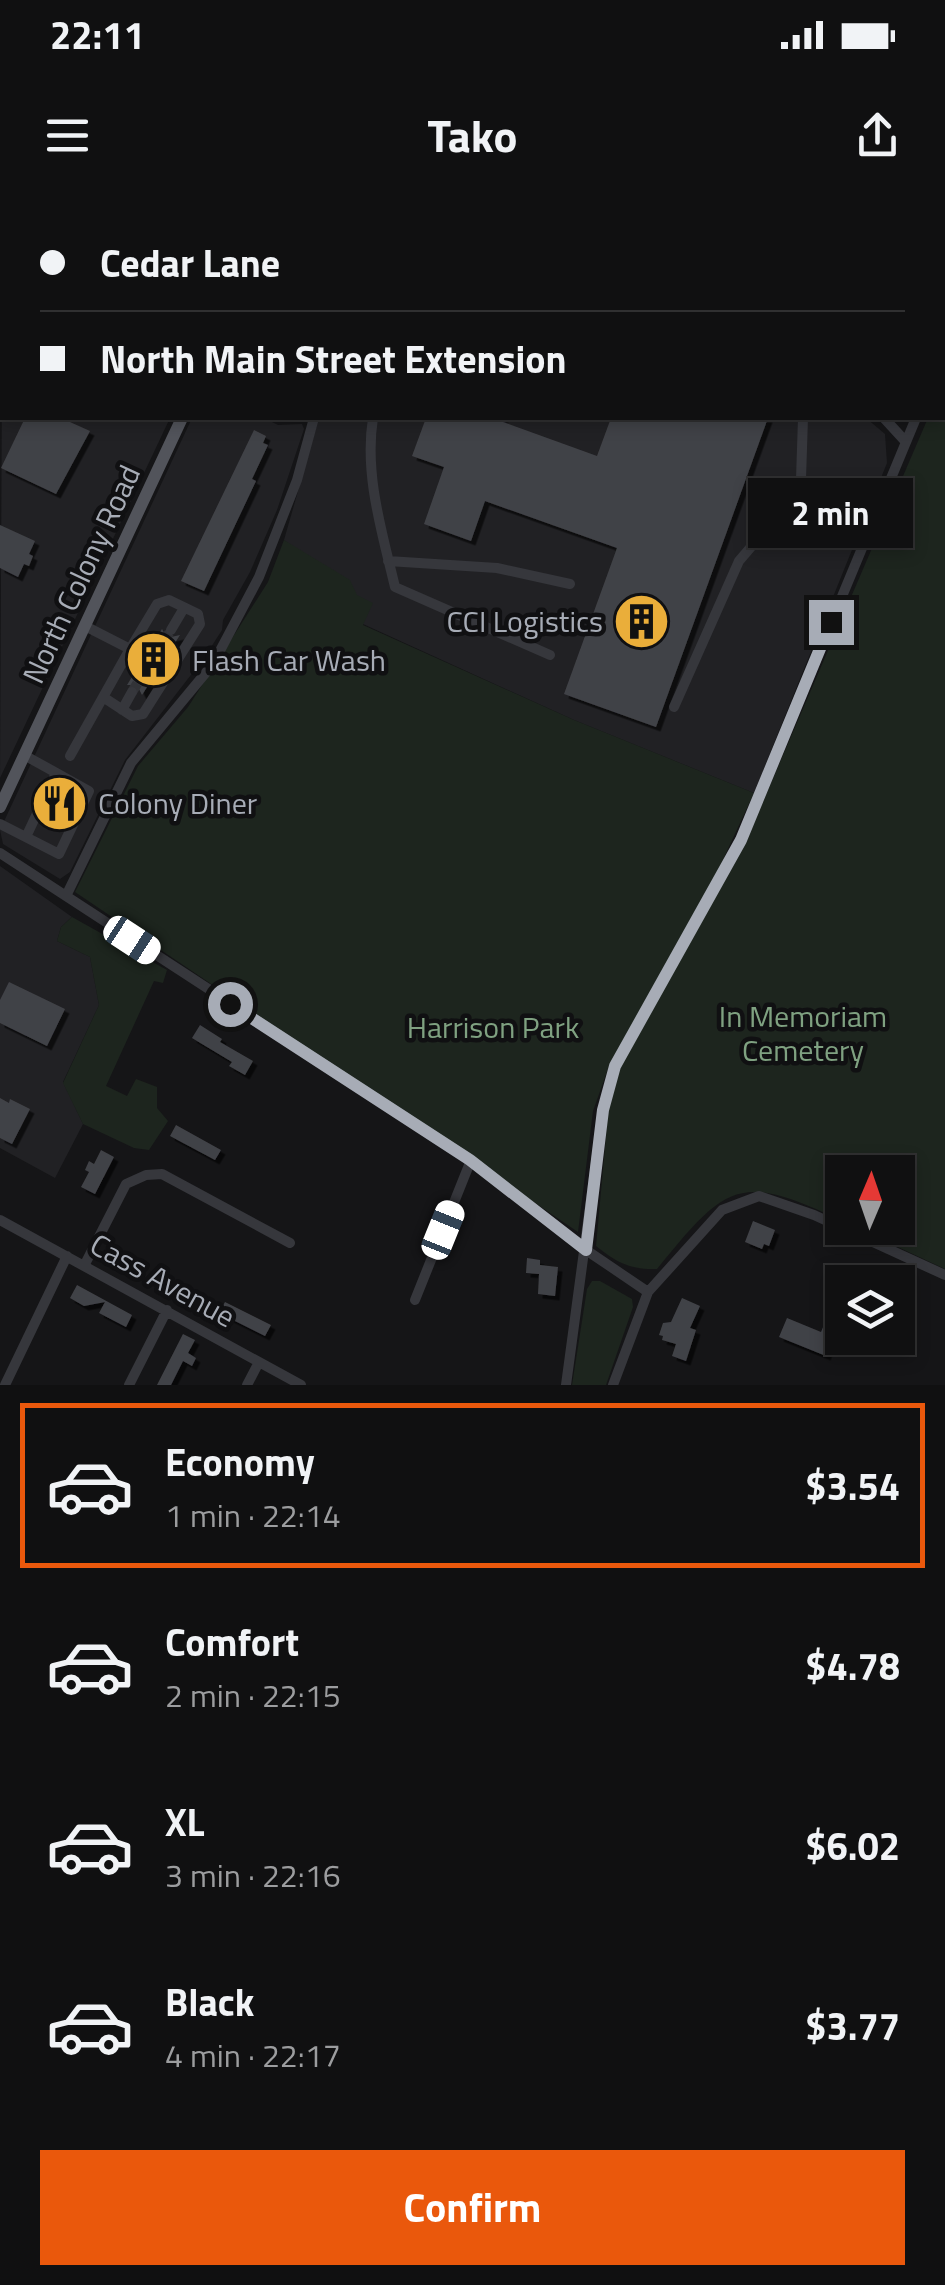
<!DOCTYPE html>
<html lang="en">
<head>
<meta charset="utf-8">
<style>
  body { margin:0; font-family:"Titillium Web",sans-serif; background:#1e1e1f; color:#f1f3f6; height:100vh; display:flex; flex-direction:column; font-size:38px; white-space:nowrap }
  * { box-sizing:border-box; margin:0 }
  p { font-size:32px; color:#9c9d9f }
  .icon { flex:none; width:55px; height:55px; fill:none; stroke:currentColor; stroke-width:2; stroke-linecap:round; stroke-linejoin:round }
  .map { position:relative; height:1185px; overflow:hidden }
  .sheet { display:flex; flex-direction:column; background:#101011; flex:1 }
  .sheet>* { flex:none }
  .hud { position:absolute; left:0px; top:0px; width:945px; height:220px; box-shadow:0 5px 15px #0003,0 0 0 2px #303031; display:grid; align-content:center; height:220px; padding:0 40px; background:#101011 }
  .needle { width:65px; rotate:2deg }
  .buttons { position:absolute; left:825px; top:955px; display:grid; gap:20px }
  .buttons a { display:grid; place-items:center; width:90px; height:90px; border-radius:0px; background:#101011; box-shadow:0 5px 15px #0003,0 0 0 2px #303031; font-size:50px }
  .end { position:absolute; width:45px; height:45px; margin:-22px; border:12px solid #a7acb6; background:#111; box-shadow:0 0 0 5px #111 }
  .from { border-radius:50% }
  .bubble { position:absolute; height:70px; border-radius:0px; background:#101011; box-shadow:0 5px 15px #0003,0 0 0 2px #303031; font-size:32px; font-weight:700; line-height:70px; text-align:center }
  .car { position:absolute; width:30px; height:60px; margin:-30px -15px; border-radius:12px; box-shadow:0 0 8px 2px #0007; background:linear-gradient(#fff 24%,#345 0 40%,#fff 0 76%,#345 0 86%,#fff 0) }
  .hud b { display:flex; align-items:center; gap:35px; height:95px; font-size:38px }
  .hud b+b { border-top:2px solid #303031 }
  .hud i { width:25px; height:25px; background:#f1f3f6 }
  ul { padding:18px 0 0; list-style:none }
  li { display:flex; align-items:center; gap:30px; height:165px; margin:0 20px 15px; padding:0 20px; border:5px solid transparent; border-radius:0px }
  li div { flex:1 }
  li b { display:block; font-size:38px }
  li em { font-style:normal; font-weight:700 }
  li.on { border-color:#ea580c }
  li>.icon { width:90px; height:90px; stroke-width:1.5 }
  .cta { display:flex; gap:20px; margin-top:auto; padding:20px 40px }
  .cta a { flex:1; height:115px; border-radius:0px; background:#ea580c; color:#fff; font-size:40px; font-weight:700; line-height:115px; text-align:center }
  .status { display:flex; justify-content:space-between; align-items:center; height:70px; padding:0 50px; background:#101011; direction:ltr }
  .status svg { height:28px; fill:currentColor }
  header { display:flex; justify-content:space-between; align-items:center; height:130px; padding:0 40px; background:#101011; font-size:45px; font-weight:700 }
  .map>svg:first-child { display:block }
  .built { fill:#212124 }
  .green { fill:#1d251e }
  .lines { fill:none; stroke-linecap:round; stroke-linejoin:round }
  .stream { stroke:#2c343a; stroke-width:4 }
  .building { fill:#414247; filter:url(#shadow) }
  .minor-tunnel { stroke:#323337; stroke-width:10; stroke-dasharray:10 5; stroke-linecap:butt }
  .minor { stroke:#36373c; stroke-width:10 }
  .major { stroke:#52545b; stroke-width:12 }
  .rail-casing { stroke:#494b51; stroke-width:8 }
  .rail { stroke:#101012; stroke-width:4; stroke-dasharray:11; stroke-linecap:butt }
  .route { stroke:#a7acb6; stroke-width:12 }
  .labels { text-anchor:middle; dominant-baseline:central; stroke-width:9; stroke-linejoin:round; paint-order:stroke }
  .street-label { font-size:30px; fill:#a7acb6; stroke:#101012 }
  .poi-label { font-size:30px; fill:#a7acb6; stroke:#101012; text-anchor:start }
  .park-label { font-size:30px; fill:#7fa181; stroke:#101012 }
</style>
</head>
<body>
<div class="status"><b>22:11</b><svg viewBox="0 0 49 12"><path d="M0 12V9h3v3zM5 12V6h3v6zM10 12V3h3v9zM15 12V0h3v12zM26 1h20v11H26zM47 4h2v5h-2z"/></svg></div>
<header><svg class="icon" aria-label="menu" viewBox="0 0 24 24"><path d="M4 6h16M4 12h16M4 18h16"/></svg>Tako<svg class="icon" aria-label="share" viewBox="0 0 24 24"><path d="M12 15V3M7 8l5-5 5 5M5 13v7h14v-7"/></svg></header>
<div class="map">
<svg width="945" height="1185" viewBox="0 0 945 1185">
  <defs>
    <filter id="shadow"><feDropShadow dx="4.5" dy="4.5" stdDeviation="0" flood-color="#0009"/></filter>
  </defs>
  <rect width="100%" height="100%" fill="#151517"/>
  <!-- built -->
  <path class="built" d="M2,172V218H170L0,578Z
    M192,218H264L278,225L302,224L304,229L277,310L250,372L223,420L222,430L204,458L125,560L70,672L60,679L3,644L0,630Z
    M319,218H866L885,234L887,263L754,593L574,520L363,424L356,395L284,340Z
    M0,666L72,717L61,727L57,741L90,757L99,805L63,882L83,924L55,978L0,948Z"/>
  <!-- green -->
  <path class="green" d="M945,173V1069L857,1028H898V972H842V1021C739,972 727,983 657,1069C630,1070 616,1062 596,1046L609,903L619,869L750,632L928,218H942Z
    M284,340L350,380L357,395L373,403L363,425L574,520L754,593L720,666L609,866L593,911L578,1032L75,692L138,566L188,507L268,382Z
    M72,717L167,770L163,783L154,781L106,886L127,896L136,879L157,887V908L168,921L149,950L134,948L83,924L63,883L99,805L90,757L57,741L61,727Z
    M592,1081H600L632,1099L633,1107L606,1185H572L587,1089Z"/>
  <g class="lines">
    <!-- stream -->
    <path class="stream" d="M860,2L862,0"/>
  </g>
  <!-- building -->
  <path class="building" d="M25,218H61L90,231L56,294L1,268Z
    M426,218H504L503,222L597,256L611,218H768L656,527L564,494L617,348L485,301L471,341L424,324L444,267L412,256Z
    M254,230L266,236L263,243L268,245L252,279L256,281L204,391L181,381Z
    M0,325L35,341L29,354L33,356L29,366L24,364L18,377L0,368Z
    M162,429L167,438L180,435L142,495L137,485H127Z
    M60,585L74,593L59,626L44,619Z
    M9,782L65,809L47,846L0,823V800Z
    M200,825L222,839L220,842L253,861L245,875L229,866L232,862L192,838Z
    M0,898L9,903L10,899L30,909L12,944L0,938Z
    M176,925L221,950L215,960L170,936Z
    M101,950L114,957L95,994L81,987L89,972L85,970L89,961L94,964Z
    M753,1021L775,1030L769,1046L764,1044L762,1049L745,1042Z
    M527,1058L540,1060V1065L558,1067L555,1096L538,1094L539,1074L526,1073Z
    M77,1085L132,1115L126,1127L99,1113L105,1102L84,1106L70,1098Z
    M682,1098L700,1106L690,1128L696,1130L686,1161L672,1156L676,1144L662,1140L663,1136L659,1135L663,1123L671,1122Z
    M225,1102L271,1125L265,1136L219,1113Z
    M828,1115L841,1120L826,1156L779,1137L787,1118L821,1132Z
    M183,1134L195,1140L188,1153L196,1158L192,1166L183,1161L171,1185H157Z"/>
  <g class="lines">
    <!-- minor-tunnel -->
    <path class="minor-tunnel" d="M132,492L171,430"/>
    <!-- minor -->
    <path class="minor" d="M654,0L656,2
      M697,0L698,2
      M377,2L378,0
      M501,2L502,0
      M942,148L945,142
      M373,218C364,274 382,332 395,387L550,455
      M884,218L906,242
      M388,361L497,368L570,384
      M171,430L184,408
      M103,497L132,516L143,514L200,424L198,414L169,400L157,404L130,449
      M674,507L739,361L786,306L801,279L803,218
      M122,510L132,492
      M70,556L130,449L85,426
      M0,624L59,654L89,591L24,555
      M26,637L56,573
      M0,653L471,960L586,1050L648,1092
      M66,696L131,563L213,464L259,377L297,280L314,218
      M0,1020L301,1185
      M84,1066L126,984L146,975L162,974L290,1043
      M415,1100L471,960
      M5,1185L67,1056
      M129,1185L167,1110
      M247,1185L259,1162
      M566,1185L603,910L615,866L741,640L916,218
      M613,1185L648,1092L722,1010L759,996L814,1015L945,1075"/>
    <!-- major -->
    <path class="major" d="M283,2L284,0
      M0,607L182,218"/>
    <defs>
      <path id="rail" d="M65,2L66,0
        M0,160L2,155"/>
    </defs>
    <!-- rail casing -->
    <use href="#rail" class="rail-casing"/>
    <!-- rail -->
    <use href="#rail" class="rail"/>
  </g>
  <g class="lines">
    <!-- route -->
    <path class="route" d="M230,804L470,960L586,1050L603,910L615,866L741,640L831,422"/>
  </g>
  <!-- icons -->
  <defs>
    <symbol id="building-disc" viewBox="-11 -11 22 22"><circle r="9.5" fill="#eaae3a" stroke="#101012"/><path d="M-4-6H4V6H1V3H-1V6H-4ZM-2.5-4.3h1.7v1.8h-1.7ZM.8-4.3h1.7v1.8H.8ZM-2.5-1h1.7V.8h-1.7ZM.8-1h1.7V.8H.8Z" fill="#111"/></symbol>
    <symbol id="restaurant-disc" viewBox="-11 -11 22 22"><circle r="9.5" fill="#eaae3a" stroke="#101012"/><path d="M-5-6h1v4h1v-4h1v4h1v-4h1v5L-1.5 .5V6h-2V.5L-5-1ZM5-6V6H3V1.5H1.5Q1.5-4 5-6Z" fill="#111"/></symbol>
  </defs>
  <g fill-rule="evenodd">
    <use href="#building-disc" x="610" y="390" width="63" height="63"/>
    <use href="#building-disc" x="122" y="428" width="63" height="63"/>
    <use href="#restaurant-disc" x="28" y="572" width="63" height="63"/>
  </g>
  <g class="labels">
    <!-- street labels -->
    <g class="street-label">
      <text transform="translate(81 374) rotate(-65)">North Colony Road</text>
      <text transform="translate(163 1080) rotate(29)">Cass Avenue</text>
    </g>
    <!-- poi labels -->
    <g class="poi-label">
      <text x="603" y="421" text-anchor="end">CCI Logistics</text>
      <text x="192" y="460">Flash Car Wash</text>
      <text x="98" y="603">Colony Diner</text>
    </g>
    <!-- park labels -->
    <g class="park-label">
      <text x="803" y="816">In Memoriam<tspan x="803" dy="34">Cemetery</tspan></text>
      <text x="493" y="827">Harrison Park</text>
    </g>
  </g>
</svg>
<div class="buttons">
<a><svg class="needle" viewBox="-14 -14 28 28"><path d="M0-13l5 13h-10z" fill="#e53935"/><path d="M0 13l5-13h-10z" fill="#9c9d9f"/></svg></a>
<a><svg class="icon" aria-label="layers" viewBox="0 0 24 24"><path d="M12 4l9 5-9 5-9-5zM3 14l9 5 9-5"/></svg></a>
</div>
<i class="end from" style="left:230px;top:804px"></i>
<i class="end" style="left:831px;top:422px"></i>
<div class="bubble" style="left:748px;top:278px;width:165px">2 min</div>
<i class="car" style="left:132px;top:740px;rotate:123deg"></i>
<i class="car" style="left:443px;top:1030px;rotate:22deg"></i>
<div class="hud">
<b><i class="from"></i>Cedar Lane</b>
<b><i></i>North Main Street Extension</b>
</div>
</div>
<section class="sheet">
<ul>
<li class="on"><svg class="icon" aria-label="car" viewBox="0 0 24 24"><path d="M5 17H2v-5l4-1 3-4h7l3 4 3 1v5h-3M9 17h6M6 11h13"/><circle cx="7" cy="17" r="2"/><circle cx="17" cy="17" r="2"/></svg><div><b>Economy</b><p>1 min · 22:14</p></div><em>$3.54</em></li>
<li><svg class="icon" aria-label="car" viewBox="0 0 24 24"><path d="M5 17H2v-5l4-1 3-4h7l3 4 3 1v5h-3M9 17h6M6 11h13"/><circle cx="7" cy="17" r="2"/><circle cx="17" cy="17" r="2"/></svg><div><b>Comfort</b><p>2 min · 22:15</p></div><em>$4.78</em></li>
<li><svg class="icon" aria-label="car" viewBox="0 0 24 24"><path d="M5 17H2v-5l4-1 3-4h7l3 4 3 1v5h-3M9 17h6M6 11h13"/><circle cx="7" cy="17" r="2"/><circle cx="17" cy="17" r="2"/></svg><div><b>XL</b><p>3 min · 22:16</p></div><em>$6.02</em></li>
<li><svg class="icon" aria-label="car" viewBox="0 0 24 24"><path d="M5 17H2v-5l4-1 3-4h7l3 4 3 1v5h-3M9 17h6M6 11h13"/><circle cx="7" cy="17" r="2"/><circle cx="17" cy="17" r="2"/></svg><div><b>Black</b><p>4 min · 22:17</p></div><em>$3.77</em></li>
</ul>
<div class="cta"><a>Confirm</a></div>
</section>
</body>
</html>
